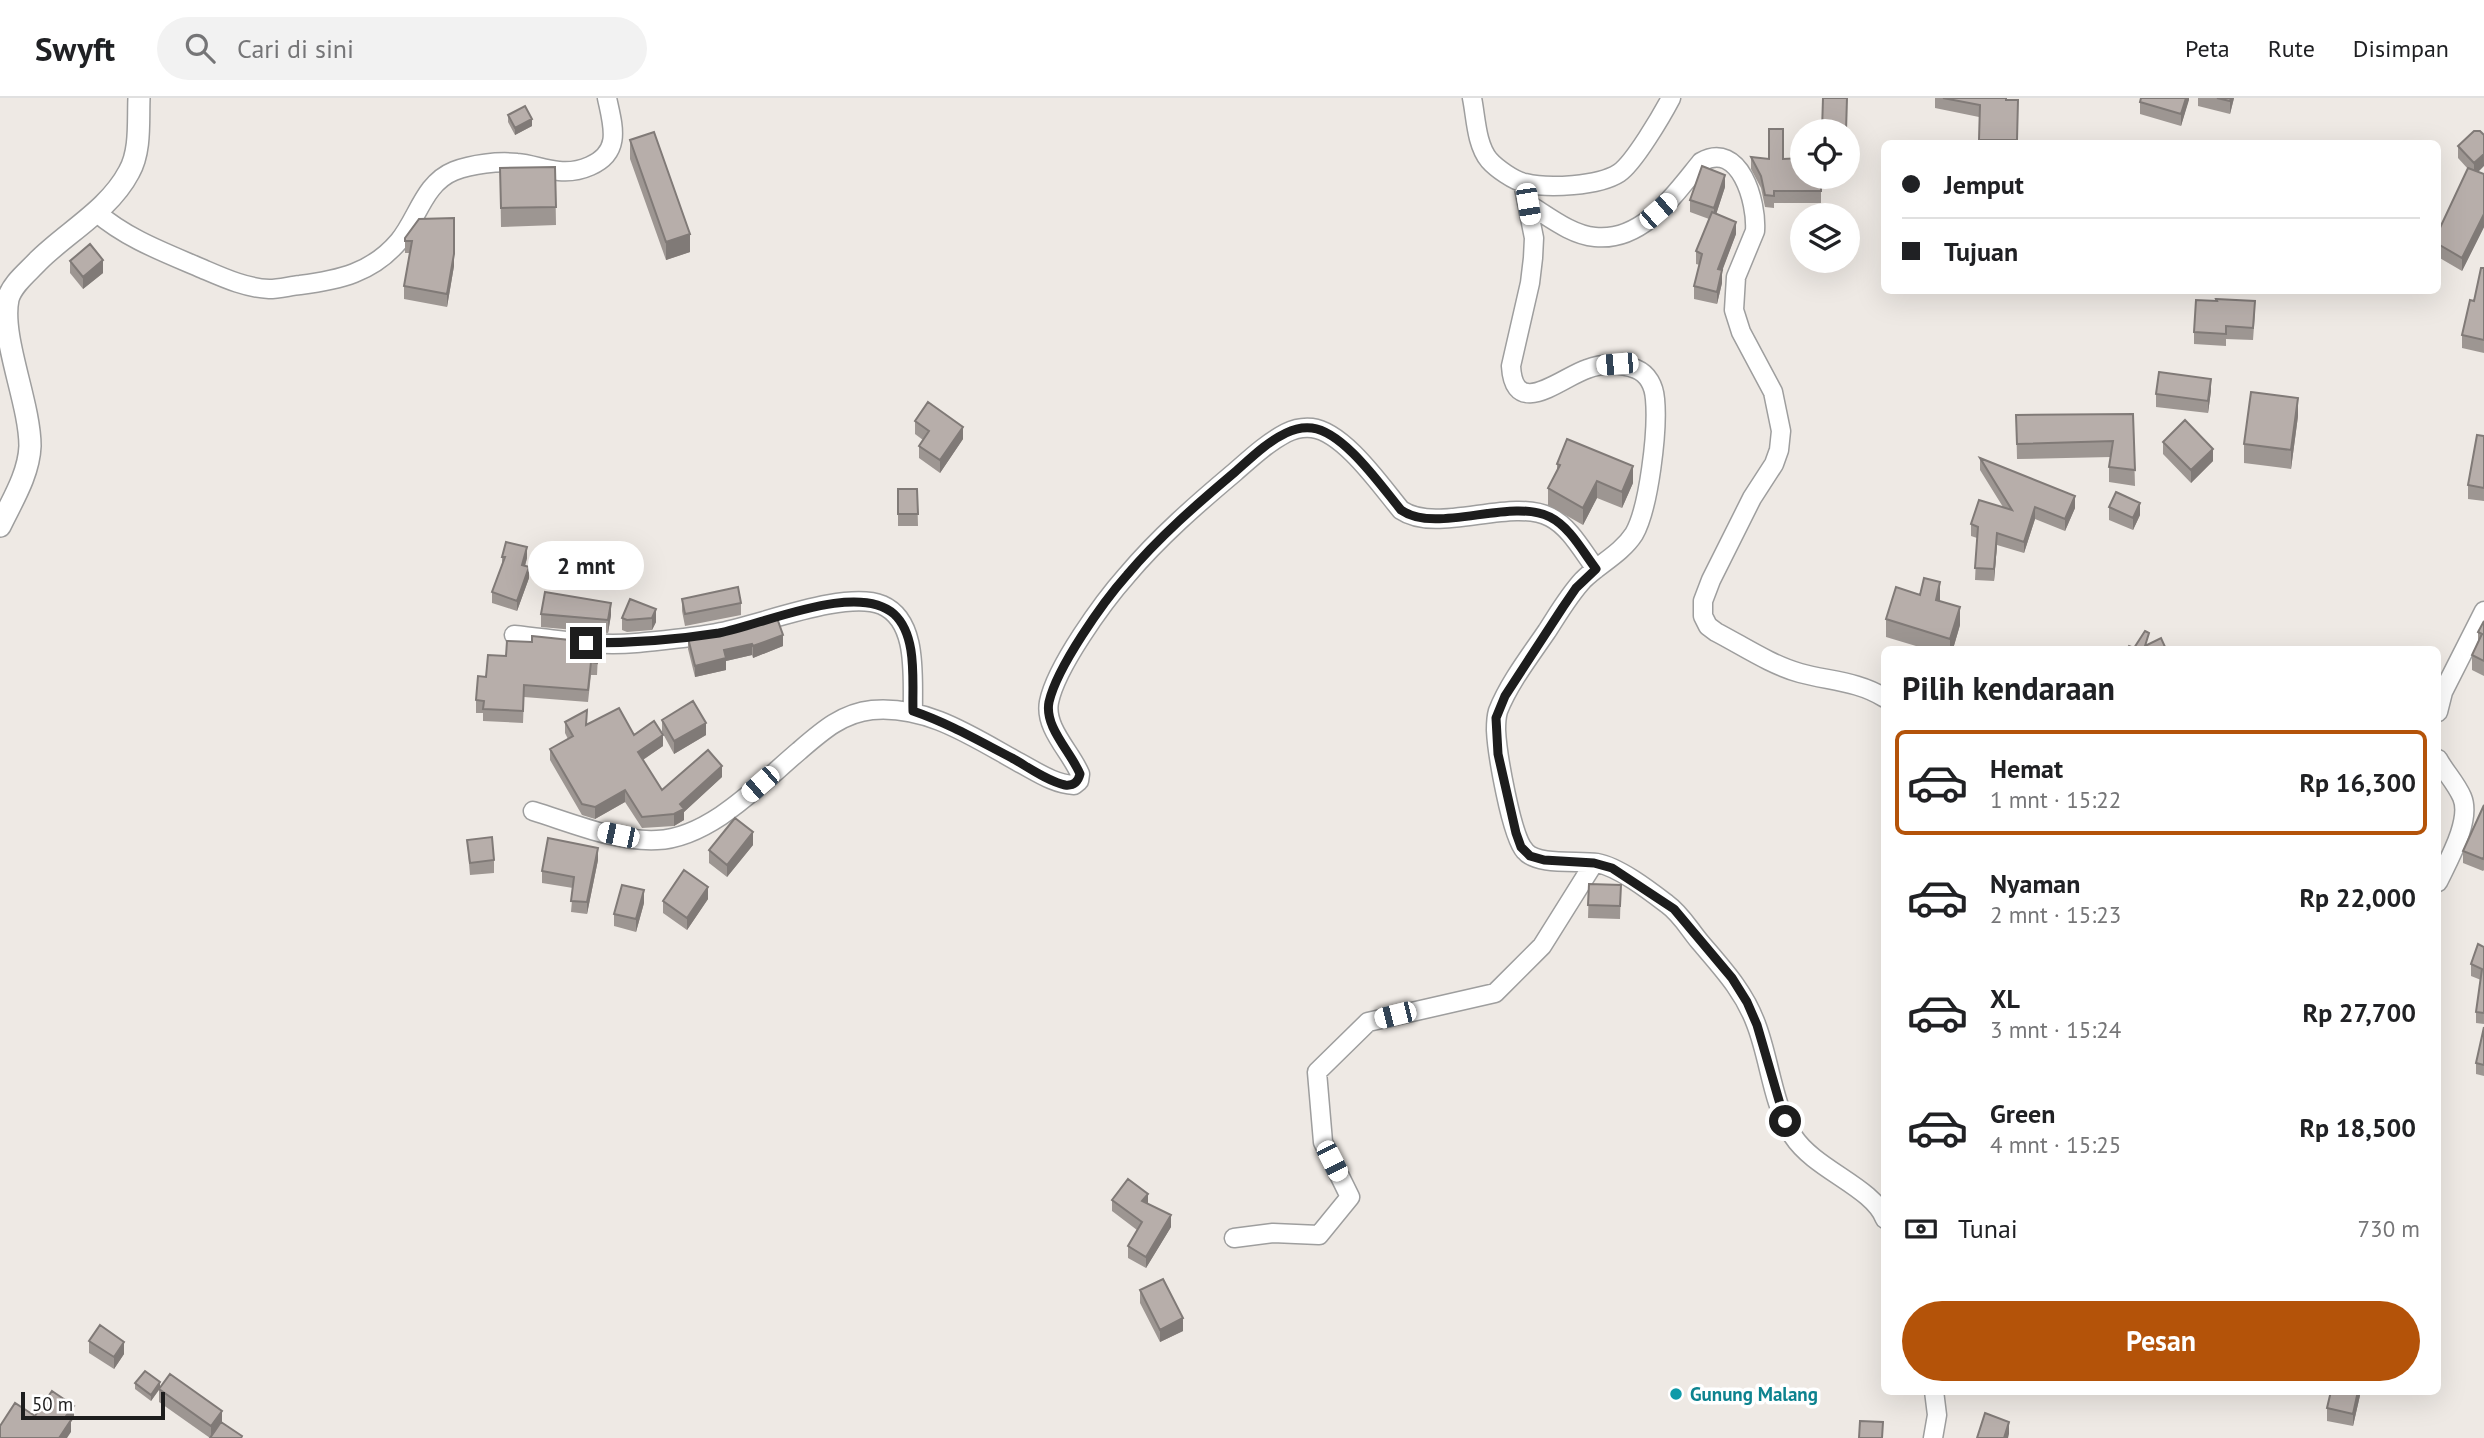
<!DOCTYPE html>
<html lang="id">
<head>
<meta charset="utf-8">
<style>
  body { margin:0; font-family:"PT Sans",sans-serif; background:#f2f2f2; color:#202124; height:100vh; display:flex; flex-direction:column; font-size:26px; white-space:nowrap }
  * { box-sizing:border-box; margin:0 }
  p { font-size:23px; color:#757577 }
  .icon { flex:none; width:38px; height:38px; fill:none; stroke:currentColor; stroke-width:2; stroke-linecap:round; stroke-linejoin:round }
  .map { position:relative; flex:1; overflow:hidden }
  .sheet { position:absolute; left:1881px; top:548px; width:560px; height:749px; display:flex; flex-direction:column; background:#fff; border-radius:10px; box-shadow:0 7px 28px #0002 }
  .sheet>* { flex:none }
  .guide { position:absolute; left:1881px; top:42px; width:560px; height:154px; border-radius:10px; box-shadow:0 7px 28px #0002; display:grid; align-content:center; height:154px; padding:0 21px; background:#fff }
  .controls { position:absolute; left:1790px; top:21px; display:grid; gap:14px }
  .controls a { display:grid; place-items:center; width:70px; height:70px; border-radius:50%; background:#fff; box-shadow:0 7px 28px #0002; font-size:35px }
  .scale { position:absolute; left:21px; bottom:18px; width:144px; box-sizing:border-box; padding-left:7px; border:4px solid #1d1d1d; border-top:0; font-size:19px; line-height:24px; white-space:nowrap; color:#1d1d1d; -webkit-text-stroke:5px #fff; paint-order:stroke }
  .end { position:absolute; width:32px; height:32px; margin:-16px; border:9px solid #1d1d1d; background:#fff; box-shadow:0 0 0 4px #fff }
  .from { border-radius:50% }
  .bubble { position:absolute; height:49px; border-radius:24px; background:#fff; box-shadow:0 7px 28px #0002; font-size:23px; font-weight:800; line-height:49px; text-align:center }
  .car { position:absolute; width:21px; height:42px; margin:-21px -10px; border-radius:9px; box-shadow:0 0 5px 2px #0007; background:linear-gradient(#fff 24%,#345 0 40%,#fff 0 76%,#345 0 86%,#fff 0) }
  .guide b { display:flex; align-items:center; gap:24px; height:66px; font-size:26px }
  .guide b+b { border-top:2px solid #e0e0e0 }
  .guide i { width:18px; height:18px; background:#202124 }
  ul { padding:0; list-style:none }
  li { display:flex; align-items:center; gap:21px; height:105px; margin:0 14px 10px; padding:0 7px; border:4px solid transparent; border-radius:10px }
  li div { flex:1 }
  li b { display:block; font-size:26px }
  li em { font-style:normal; font-weight:800 }
  li.selected { border-color:#b45309 }
  li>.icon { width:63px; height:63px; stroke-width:1.5 }
  h2 { padding:0 21px; font-size:32px; line-height:84px }
  .pay { display:flex; align-items:center; gap:18px; height:77px; padding:0 21px; font-size:26px }
  .pay p { margin-inline-start:auto }
  .cta { display:flex; gap:14px; margin-top:auto; padding:14px 21px }
  .cta a { flex:1; height:80px; border-radius:42px; background:#b45309; color:#fff; font-size:28px; font-weight:800; line-height:80px; text-align:center }
  header { display:flex; align-items:center; gap:42px; box-sizing:border-box; height:98px; padding:0 35px; background:#fff; border-bottom:2px solid #e0e0e0 }
  header strong { font-size:33px }
  nav { display:flex; gap:38px; margin-inline-start:auto; font-size:24px }
  .search { width:490px; height:63px; background:#f2f2f2; display:flex; align-items:center; gap:18px; box-sizing:border-box; padding:0 24px; border-radius:38px; color:#757577; font-size:26px }
  .map>svg:first-child { display:block }
  .lines { fill:none; stroke-linecap:round; stroke-linejoin:round }
  .minor-casing { stroke:#9e9e9e; stroke-width:21 }
  .tertiary-casing { stroke:#9e9e9e; stroke-width:24 }
  .minor { stroke:#fff; stroke-width:18 }
  .tertiary { stroke:#fff; stroke-width:21 }
  .wall { fill:#9d9692 }
  .shaded-wall { fill:#807a77 }
  .building { fill:#b7aeaa; stroke:#807a77; stroke-width:2 }
  .route { stroke:#1d1d1d; stroke-width:9 }
  .culture-dot { fill:#0f9aa8; stroke:#fff; stroke-width:2.5 }
  .labels { text-anchor:middle; dominant-baseline:central; stroke-width:7; stroke-linejoin:round; paint-order:stroke }
  .culture-label { font-size:19px; font-weight:bold; fill:#0d838f; stroke:#fff; text-anchor:start }
</style>
</head>
<body>
<header>
<strong>Swyft</strong>
<div class="search"><svg class="icon" aria-label="search" viewBox="0 0 24 24"><circle cx="10" cy="10" r="6"/><path d="M15 15l6 6"/></svg>Cari di sini</div>
<nav><a>Peta</a><a>Rute</a><a>Disimpan</a></nav>
</header>
<div class="map">
<svg width="2484" height="1340" viewBox="0 0 2484 1340">
  <rect width="100%" height="100%" fill="#eee9e4"/>
  <g class="lines">
    <defs>
      <path id="minor" d="M1472,0C1476,19 1476,46 1489,62C1496,70 1514,83 1525,85C1548,91 1599,88 1619,75C1634,65 1662,17 1671,0
        M1523,85L1534,140L1533,160L1530,185L1511,268C1514,323 1562,279 1587,271C1602,265 1621,265 1636,271C1648,276 1654,288 1655,301C1658,332 1649,410 1634,436C1621,456 1599,466 1583,482C1569,497 1558,516 1547,533C1530,558 1509,585 1498,613C1496,620 1496,626 1496,632C1497,654 1511,738 1525,753C1537,768 1579,762 1597,765C1619,769 1650,793 1667,806C1681,816 1689,831 1700,844C1722,870 1744,893 1756,926C1770,962 1772,1005 1793,1038C1815,1072 1873,1089 1885,1121
        M1528,106C1548,118 1571,137 1595,139C1643,144 1675,96 1701,64C1740,42 1757,104 1755,133L1736,179L1734,212L1741,234L1773,294L1781,333L1779,352L1774,366L1752,400L1711,482L1703,503V518L1708,528L1716,534C1743,548 1771,567 1800,575C1829,583 1858,583 1885,600
        M96,114C127,141 166,155 203,171C224,180 246,190 269,191C279,191 290,188 300,187C339,182 372,175 399,143C418,120 424,85 454,73C472,66 498,63 517,65C531,66 545,72 559,73C569,74 581,72 590,68C622,54 613,28 607,0
        M514,537C555,541 596,549 636,545C664,542 693,540 721,534C760,527 845,492 882,507C919,523 912,581 913,613
        M2438,614L2443,594L2484,513
        M2438,661C2445,674 2456,685 2462,699C2472,722 2448,763 2438,784
        M533,713C572,725 616,744 657,742C710,740 761,685 799,653C821,634 842,615 872,612C927,607 973,639 1020,665C1037,674 1054,686 1074,687L1079,683L1080,676C1071,654 1044,630 1049,604C1056,569 1103,504 1127,477C1159,439 1197,406 1235,374C1251,360 1267,345 1286,335C1294,331 1303,329 1312,330C1344,334 1381,388 1401,412C1438,437 1510,399 1550,419C1570,429 1583,454 1596,471
        M1234,1140L1273,1135L1319,1137L1350,1099L1323,1044L1317,974L1368,924L1495,895L1542,848L1594,765
        M1933,1340L1937,1317L1934,1293"/>
      <path id="tertiary" d="M0,428C12,403 29,376 30,348C30,305 0,239 8,201C12,186 28,174 38,163C67,134 109,112 129,74C141,53 138,23 139,0"/>
    </defs>
    <!-- minor casing -->
    <use href="#minor" class="minor-casing"/>
    <!-- tertiary casing -->
    <use href="#tertiary" class="tertiary-casing"/>
    <!-- minor -->
    <use href="#minor" class="minor"/>
    <!-- tertiary -->
    <use href="#tertiary" class="tertiary"/>
  </g>
  <!-- wall -->
  <path class="wall" d="M1935,0H2007L2006,2H2018L2017,46H1979V19L1935,10Z
    M2189,0L2181,28L2140,16V4Z
    M2198,0H2234L2230,16L2198,8Z
    M508,17L532,28L515,37L508,24Z
    M2474,33L2478,74L2484,76V129L2462,173L2438,159V134L2468,71L2458,60V48Z
    M630,42L690,154L666,162L630,61Z
    M1751,59L1769,61H1783L1821,79V105H1774V110L1765,109L1761,90L1751,71Z
    M555,69L556,127L501,129L500,70Z
    M1725,89L1716,116L1736,136L1722,172V185L1717,206L1694,201V188L1700,167L1696,166V153L1709,121L1690,114V102Z
    M419,121L454,168L447,209L404,201V188L410,155H405V140Z
    M70,163L103,175L83,191L70,175Z
    M2484,170V255L2462,250V237L2474,203Z
    M2255,215L2253,242L2226,241V248L2194,246V234Z
    M2211,293L2208,315L2156,309V296Z
    M2133,316L2135,388L2109,384V369L2111,359L2017,361L2016,317Z
    M2298,318L2291,371L2244,365V346Z
    M915,323L963,341L940,375L919,360V348L923,342L915,336Z
    M2484,338V403L2468,401V387Z
    M2163,344L2213,363L2191,385L2163,356Z
    M1980,360L2075,410L2065,433L2035,421L2024,455L1997,447L1994,483L1975,482L1977,440L1971,438V426L2003,409L1980,372Z
    M1557,366L1633,385L1622,410L1597,400L1583,427L1548,407V390L1557,373Z
    M898,391H917L918,428H898Z
    M2109,409L2140,417L2133,432L2109,422Z
    M502,459L527,460L525,468L529,480L517,513L492,505V494L502,466Z
    M682,501L741,505V517L685,528L682,513Z
    M1940,503L1960,527L1953,551H1926L1886,539V521Z
    M656,511V524L652,532L627,534L622,532V520Z
    M541,516L611,517L608,535L541,529Z
    M2484,523V578L2472,572V557L2478,543V534Z
    M688,540L783,548L753,560L752,557L726,563V572L695,579L688,551Z
    M598,557L597,577H591L588,604L524,599L523,625L483,623V615H476V602L486,579L506,558Z
    M662,622L706,637L674,656L662,634Z
    M565,624L634,637L663,648L643,662L662,692L722,679L684,714V722L674,728L642,730L625,704L595,721L582,717L550,662V651L568,641L565,635Z
    M2484,707V772L2483,773L2463,765V753Z
    M467,742L494,762V775L470,777Z
    M753,747L727,779L709,765V752Z
    M598,762L587,816L571,814L573,790L542,785V773Z
    M1589,786L1621,787L1620,821L1588,820Z
    M708,801L687,832L663,815V803Z
    M644,805L636,834L614,828V816Z
    M2484,849V926L2476,925V914L2481,882L2471,878V866Z
    M2484,929V978L2476,976V965Z
    M1112,1102L1148,1106L1171,1129L1146,1170L1128,1160V1148L1137,1132L1112,1113Z
    M1140,1192L1183,1233L1160,1244L1140,1205Z
    M89,1243L124,1256L114,1271L89,1255Z
    M135,1285L160,1289L222,1324L242,1340H210L159,1304V1292L151,1303L135,1291Z
    M2331,1293H2361L2353,1328L2327,1323V1310Z"/>
  <!-- shaded-wall -->
  <path class="shaded-wall" d="M2186,0H2189V2L2181,28V16Z
    M2231,0H2234L2230,16V3Z
    M532,21V28L515,37V30Z
    M2484,56V68L2474,78V65Z
    M1725,77V89L1714,123V110Z
    M2484,116V129L2462,173V160Z
    M1736,124V136L1718,184V171Z
    M690,136V154L666,162V144Z
    M454,156V168L447,209V196Z
    M103,162V175L83,191V179Z
    M1722,172V185L1717,206V194Z
    M2211,281V293L2208,315V303Z
    M2298,300V318L2291,371V352Z
    M963,329V341L940,375V362Z
    M2213,351V363L2191,385V372Z
    M1633,368V385L1622,410V394Z
    M1597,383V400L1583,427V410Z
    M2075,398V410L2065,433V421Z
    M2140,405V417L2133,432V420Z
    M2035,409V421L2024,455V444Z
    M1997,435V447L1994,483V471Z
    M527,449V460L522,478V467Z
    M529,469V480L517,513V503Z
    M1940,484V502L1936,520V502Z
    M611,505V517L608,535V522Z
    M1960,509V527L1953,551H1950V541Z
    M656,511V524L652,532V520Z
    M783,537V548L753,560V548Z
    M752,546V557L726,563V572L695,579V568L724,552Z
    M706,625V637L674,656V643Z
    M663,637V648L638,665V654Z
    M722,668V679L684,714V722L674,728V716L680,706Z
    M625,692V704L595,721V709Z
    M753,734V747L727,779V767Z
    M598,750V762L587,816V804Z
    M708,789V801L687,832V820Z
    M644,792V805L636,834V821Z
    M1148,1096V1107L1142,1103Z
    M1171,1117V1129L1146,1170V1159Z
    M1183,1220V1233L1160,1244V1232Z
    M124,1244V1256L114,1271V1259Z
    M160,1284V1290L151,1303V1297Z
    M2358,1293H2361L2353,1328V1316Z
    M74,1308V1320L71,1324V1334L67,1340H59L66,1318Z
    M222,1313V1325L211,1340V1328Z
    M2009,1324V1336L2008,1340H2004Z"/>
  <!-- building -->
  <path class="building" d="M1823,0H1847L1846,33H1822Z
    M1943,0H2006V2H2018L2017,42H1979L1980,7Z
    M2141,0H2186L2181,16L2140,4Z
    M2217,0H2231L2230,3Z
    M525,8L532,21L515,30L508,17Z
    M1769,31H1783V61L1802,60V79H1821V93H1774V98L1765,97L1761,78L1751,59L1769,61Z
    M2474,33H2480L2484,37V56L2474,65L2458,48Z
    M654,34L690,136L666,144L630,42Z
    M1702,68L1725,77L1714,110L1690,102Z
    M555,69L556,109L501,110L500,70Z
    M2468,70L2484,76V116L2462,160L2438,146V134Z
    M1712,114L1736,124L1718,171L1722,172L1717,194L1694,188L1702,156L1696,153Z
    M454,120V156L447,196L404,188L412,143H405V140L419,121Z
    M90,146L103,162L83,179L70,163Z
    M2481,170H2484V242L2462,237L2470,202L2474,203Z
    M2216,201L2255,203L2253,230L2226,228V236L2194,234L2196,202L2217,203Z
    M2159,274L2211,281L2208,303L2156,296Z
    M2251,294L2298,300L2291,352L2244,346Z
    M928,304L963,329L940,362L919,348L929,333L915,323Z
    M2133,316L2135,372L2109,369L2113,343L2017,346L2016,317Z
    M2185,322L2213,351L2191,372L2163,344Z
    M2477,337L2484,338V390L2468,387Z
    M1567,341L1633,368L1622,394L1597,383L1583,410L1548,390L1560,367L1557,366Z
    M1980,360L2075,398L2065,421L2035,409L2024,444L1997,435L1994,471L1975,470L1978,429L1971,426L1979,402L2012,412Z
    M898,391H917L918,416H898Z
    M2116,394L2140,405L2133,420L2109,409Z
    M506,444L527,449L522,467L529,469L517,503L492,494L505,459H502Z
    M1924,480L1940,484L1936,502L1960,509L1950,541L1886,521L1896,489L1920,497Z
    M738,489L741,505L685,516L682,501Z
    M545,494L611,505L608,522L541,516Z
    M630,501L656,511L652,520L627,522L622,520Z
    M777,520L783,537L753,548L752,546L724,552L726,560L695,568L688,540L723,534Z
    M2484,523V563L2472,557L2482,536L2478,534Z
    M2145,533L2149,535L2145,548L2161,540L2166,551H2127L2129,548L2134,550Z
    M532,538L598,545L597,565L591,564L588,592L524,587L523,613L483,611L484,603L476,602L478,578L486,579L488,557L506,558L507,543L532,544Z
    M693,603L706,625L674,643L662,622Z
    M619,610L634,637L654,623L663,637L638,654L662,692L708,652L722,668L680,706L684,711L674,716L642,719L625,692L595,709L582,706L550,651L573,638L565,624L587,612L586,627Z
    M2484,707V759L2483,761L2463,753Z
    M735,720L753,734L727,767L709,752Z
    M492,739L494,762L470,765L467,742Z
    M548,740L598,750L587,804L571,803L574,779L542,773Z
    M684,772L708,789L687,820L663,803Z
    M1589,786L1621,787L1620,808L1588,807Z
    M622,787L644,792L636,821L614,816Z
    M2478,846L2484,849V915L2476,914L2482,871L2471,866Z
    M2484,929V967L2476,965Z
    M1128,1081L1148,1096L1142,1103L1171,1117L1146,1159L1128,1148L1142,1124L1112,1102Z
    M1163,1181L1183,1220L1160,1232L1140,1192Z
    M100,1227L124,1244L114,1259L89,1243Z
    M145,1273L160,1284L151,1297L135,1285Z
    M170,1276L222,1313L211,1328L159,1291Z
    M52,1293L74,1308L66,1318L71,1322L59,1340H0V1328L15,1305L35,1318Z
    M2331,1293H2358L2353,1316L2327,1310Z
    M1985,1315L2009,1324L2004,1340H1977Z
    M1860,1323L1883,1324L1882,1340H1859Z
    M221,1324L242,1338L241,1340H210Z"/>
  <g class="lines">
    <!-- route -->
    <path class="route" d="M586,545C630,545 675,542 719,535C762,527 857,483 894,516C918,538 912,584 913,613C948,625 979,643 1012,660C1028,669 1047,683 1065,687C1074,688 1078,684 1080,676C1071,654 1044,629 1049,604C1057,569 1103,504 1127,477C1159,439 1197,406 1235,374C1251,360 1267,344 1286,335C1294,331 1303,329 1312,330C1344,334 1381,388 1401,412C1437,437 1510,399 1550,419C1570,429 1583,454 1596,471L1576,490L1563,509L1505,598L1496,620L1498,656L1516,735L1521,749L1530,758L1544,762L1594,765L1612,770L1674,811L1732,880L1747,904L1757,927L1785,1023"/>
  </g>
  <!-- markers -->
  <circle class="culture-dot" cx="1676" cy="1296" r="7"/>
  <g class="labels">
    <!-- culture labels -->
    <g class="culture-label">
      <text x="1690" y="1296">Gunung Malang</text>
    </g>
  </g>
</svg>
<div class="controls">
<a><svg class="icon" aria-label="locate" viewBox="0 0 24 24"><circle cx="12" cy="12" r="6"/><path d="M12 2v4M12 18v4M2 12h4M18 12h4"/></svg></a>
<a><svg class="icon" aria-label="layers" viewBox="0 0 24 24"><path d="M12 4l9 5-9 5-9-5zM3 14l9 5 9-5"/></svg></a>
</div>
<div class="scale">50 m</div>
<i class="end from" style="left:1785px;top:1023px"></i>
<i class="end" style="left:586px;top:545px"></i>
<div class="bubble" style="left:528px;top:443px;width:116px">2 mnt</div>
<i class="car" style="left:1528px;top:106px;rotate:171deg"></i>
<i class="car" style="left:1658px;top:113px;rotate:49deg"></i>
<i class="car" style="left:1617px;top:266px;rotate:265deg"></i>
<i class="car" style="left:760px;top:686px;rotate:229deg"></i>
<i class="car" style="left:618px;top:737px;rotate:282deg"></i>
<i class="car" style="left:1395px;top:917px;rotate:256deg"></i>
<i class="car" style="left:1332px;top:1063px;rotate:153deg"></i>
<div class="guide">
<b><i class="from"></i>Jemput</b>
<b><i></i>Tujuan</b>
</div>
<section class="sheet">
<h2>Pilih kendaraan</h2>
<ul>
<li class="selected"><svg class="icon" aria-label="car" viewBox="0 0 24 24"><path d="M5 17H2v-5l4-1 3-4h7l3 4 3 1v5h-3M9 17h6M6 11h13"/><circle cx="7" cy="17" r="2"/><circle cx="17" cy="17" r="2"/></svg><div><b>Hemat</b><p>1 mnt · 15:22</p></div><em>Rp 16,300</em></li>
<li><svg class="icon" aria-label="car" viewBox="0 0 24 24"><path d="M5 17H2v-5l4-1 3-4h7l3 4 3 1v5h-3M9 17h6M6 11h13"/><circle cx="7" cy="17" r="2"/><circle cx="17" cy="17" r="2"/></svg><div><b>Nyaman</b><p>2 mnt · 15:23</p></div><em>Rp 22,000</em></li>
<li><svg class="icon" aria-label="car" viewBox="0 0 24 24"><path d="M5 17H2v-5l4-1 3-4h7l3 4 3 1v5h-3M9 17h6M6 11h13"/><circle cx="7" cy="17" r="2"/><circle cx="17" cy="17" r="2"/></svg><div><b>XL</b><p>3 mnt · 15:24</p></div><em>Rp 27,700</em></li>
<li><svg class="icon" aria-label="car" viewBox="0 0 24 24"><path d="M5 17H2v-5l4-1 3-4h7l3 4 3 1v5h-3M9 17h6M6 11h13"/><circle cx="7" cy="17" r="2"/><circle cx="17" cy="17" r="2"/></svg><div><b>Green</b><p>4 mnt · 15:25</p></div><em>Rp 18,500</em></li>
</ul>
<div class="pay"><svg class="icon" aria-label="cash" viewBox="0 0 24 24"><path d="M3 7h18v10H3z"/><circle cx="12" cy="12" r="2"/></svg>Tunai<p>730 m</p></div>
<div class="cta"><a>Pesan</a></div>
</section>
</div>
</body>
</html>
